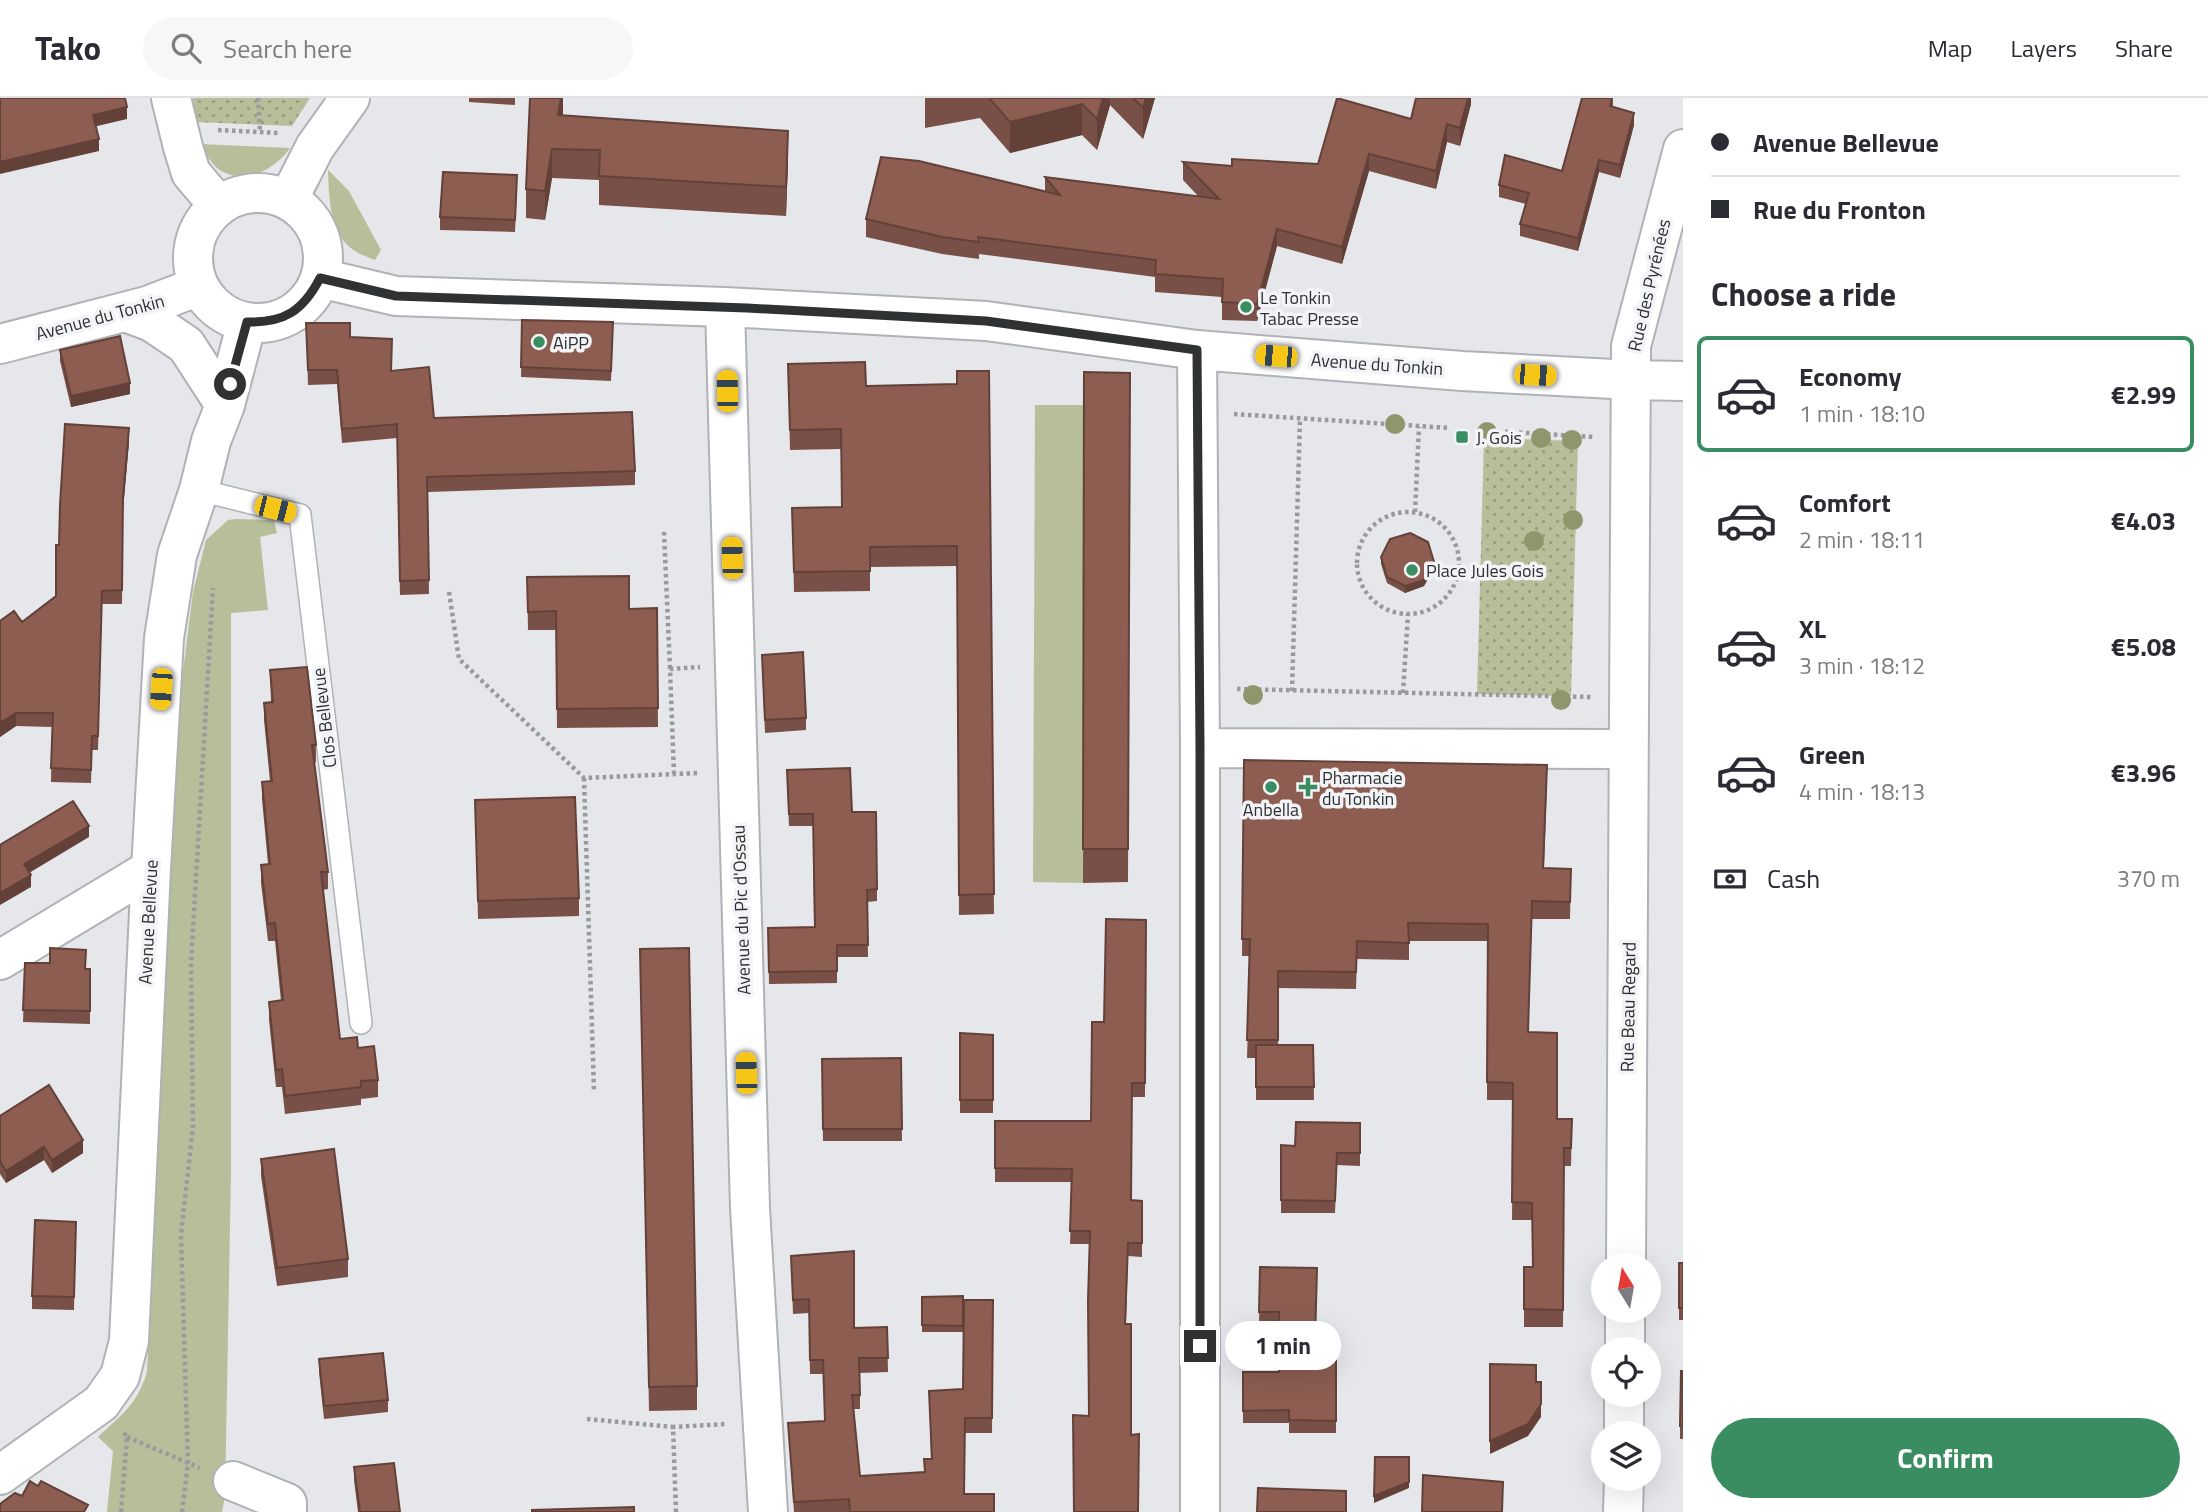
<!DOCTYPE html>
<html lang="en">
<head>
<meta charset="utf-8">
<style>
  body { margin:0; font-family:"Titillium Web",sans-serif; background:#f7f7f7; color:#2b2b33; height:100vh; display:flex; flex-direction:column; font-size:26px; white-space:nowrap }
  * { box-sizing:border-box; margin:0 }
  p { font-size:23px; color:#7c7c81 }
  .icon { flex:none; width:38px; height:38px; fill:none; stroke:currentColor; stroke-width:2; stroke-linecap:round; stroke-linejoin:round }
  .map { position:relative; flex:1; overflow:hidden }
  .side { display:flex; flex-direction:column; background:#fff; width:525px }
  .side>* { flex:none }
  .top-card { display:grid; align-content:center; height:154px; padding:0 28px; background:#fff }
  .needle { width:46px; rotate:349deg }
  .buttons { position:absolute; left:1591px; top:1155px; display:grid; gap:14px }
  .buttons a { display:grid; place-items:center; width:70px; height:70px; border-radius:50%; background:#fff; box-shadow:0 7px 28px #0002; font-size:35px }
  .end { position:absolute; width:32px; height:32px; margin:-16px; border:9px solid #303132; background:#fff; box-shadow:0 0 0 4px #fff }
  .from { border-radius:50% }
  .bubble { position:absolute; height:49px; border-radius:24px; background:#fff; box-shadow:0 7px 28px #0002; font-size:23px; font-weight:700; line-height:49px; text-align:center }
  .car { position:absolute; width:21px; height:42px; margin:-21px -10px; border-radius:9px; box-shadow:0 0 5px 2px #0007; background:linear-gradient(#f5c518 24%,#345 0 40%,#f5c518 0 76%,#345 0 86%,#f5c518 0) }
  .top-card b { display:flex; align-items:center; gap:24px; height:66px; font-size:26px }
  .top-card b+b { border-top:2px solid #e1e1e2 }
  .top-card i { width:18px; height:18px; background:#2b2b33 }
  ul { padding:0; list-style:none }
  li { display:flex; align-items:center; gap:21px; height:116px; margin:0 14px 10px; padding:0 14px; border:4px solid transparent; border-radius:10px }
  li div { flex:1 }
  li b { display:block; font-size:26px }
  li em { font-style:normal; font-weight:700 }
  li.current { border-color:#398d60 }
  li>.icon { width:63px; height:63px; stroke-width:1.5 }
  h2 { padding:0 28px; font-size:32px; line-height:84px }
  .pay { display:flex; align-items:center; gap:18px; height:77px; padding:0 28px; font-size:26px }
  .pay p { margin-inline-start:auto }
  .cta { display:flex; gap:14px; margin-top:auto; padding:14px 28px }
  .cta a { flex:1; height:80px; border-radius:42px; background:#398d60; color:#fff; font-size:28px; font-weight:700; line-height:80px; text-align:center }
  header { display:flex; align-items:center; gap:42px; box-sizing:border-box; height:98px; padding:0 35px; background:#fff; border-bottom:2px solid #e1e1e2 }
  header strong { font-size:33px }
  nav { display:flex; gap:38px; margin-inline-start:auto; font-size:24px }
  .search { width:490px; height:63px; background:#f7f7f7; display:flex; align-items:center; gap:18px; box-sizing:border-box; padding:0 24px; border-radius:38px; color:#7c7c81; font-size:26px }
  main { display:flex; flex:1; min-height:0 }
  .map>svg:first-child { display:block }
  .green { fill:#b6bf9a }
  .park { fill:url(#park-dots) }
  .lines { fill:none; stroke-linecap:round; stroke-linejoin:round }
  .lane-casing { stroke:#b0b2b5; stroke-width:24 }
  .street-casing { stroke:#b0b2b5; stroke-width:42 }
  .path { stroke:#999a9d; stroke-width:4.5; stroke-dasharray:3.5 3.5; stroke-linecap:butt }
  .lane { stroke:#fff; stroke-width:21 }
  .street { stroke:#fff; stroke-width:38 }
  .tree { fill:#8f966c }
  .wall { fill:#795047 }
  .shaded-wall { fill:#634139 }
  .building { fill:#8d5d52; stroke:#634139; stroke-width:2 }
  .route { stroke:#303132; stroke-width:9 }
  .poi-dot { fill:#398d60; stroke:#f2f4f7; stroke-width:2.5 }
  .labels { text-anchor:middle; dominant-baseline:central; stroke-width:7; stroke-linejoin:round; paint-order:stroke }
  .street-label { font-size:18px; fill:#303132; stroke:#f2f4f7 }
  .poi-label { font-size:18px; fill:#303132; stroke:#f2f4f7; text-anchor:start }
</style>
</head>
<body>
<header>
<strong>Tako</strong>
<div class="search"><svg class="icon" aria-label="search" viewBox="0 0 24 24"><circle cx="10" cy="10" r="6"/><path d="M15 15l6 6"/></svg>Search here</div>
<nav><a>Map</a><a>Layers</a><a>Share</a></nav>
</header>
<main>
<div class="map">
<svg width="1683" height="1414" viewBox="0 0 1683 1414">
  <defs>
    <pattern id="park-dots" width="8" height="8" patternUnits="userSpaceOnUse" patternTransform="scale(1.75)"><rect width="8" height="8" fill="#b6bf9a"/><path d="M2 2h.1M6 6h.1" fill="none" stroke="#949c7e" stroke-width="1.8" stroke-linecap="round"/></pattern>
  </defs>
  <rect width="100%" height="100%" fill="#e5e7ea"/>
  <!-- green -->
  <path class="green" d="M200,46L290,50C275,71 247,87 221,73C212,67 205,55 200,46Z
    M328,72L349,93L381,152L375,162C368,159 361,157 355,153C329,137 329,99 328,72Z
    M1035,307H1084L1083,785L1033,784Z
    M235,421L274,422L277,435L260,439L268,512L231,515V1073L225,1398L222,1414H107L113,1353L98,1339C122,1316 137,1307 147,1274L179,605L193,494L206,442L228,422Z"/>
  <!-- park -->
  <path class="park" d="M193,0H310L292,28L195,24Z
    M1484,340L1578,343L1571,598L1477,596Z"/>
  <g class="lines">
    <defs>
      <path id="lane" d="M199,392L300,417L361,925"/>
      <path id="street" d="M171,0L183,49L191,75L219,108
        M193 160a65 65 0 1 1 130 0a65 65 0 1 1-130 0Z
        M288,102L315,49L350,0
        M320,180L396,198L725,209L986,223L1197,252L1462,273L1632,282L1683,283
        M725,209L750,1110L768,1414
        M125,214L152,224L186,247L225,307
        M0,246L147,208L199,188
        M1197,252L1200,650V1414
        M1200,650L1628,651
        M0,862L151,771
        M1626,1167L1631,248L1683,51
        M1625,1251V1213
        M1624,1335V1297
        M0,1377L101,1305L120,1278L129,1243L151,771L164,540L177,457L199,392L211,343L225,307L247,224
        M233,1383L287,1405V1414
        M1623,1414L1624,1381"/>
    </defs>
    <!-- lane casing -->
    <use href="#lane" class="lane-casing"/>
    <!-- street casing -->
    <use href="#street" class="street-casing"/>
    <!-- path -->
    <path class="path" d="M258,0L260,34
      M218,32L279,35
      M1234,316L1450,330
      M1477,332L1595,339
      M1415,414L1419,329
      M1357 465a51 51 0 1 1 102 0a51 51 0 1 1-102 0Z
      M664,434L670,571
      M449,494L459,561L584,680L699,675
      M1237,591L1592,599
      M1292,593L1300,321
      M1403,595L1408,516
      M674,676L670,571L700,569
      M584,680L594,993
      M587,1321L673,1329
      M127,1339L200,1370
      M121,1414L127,1339L123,1333
      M182,1414L188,1365L181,1137L193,1028L191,865L213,490
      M676,1414L673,1329L726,1326"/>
    <!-- lane -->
    <use href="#lane" class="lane"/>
    <!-- street -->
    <use href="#street" class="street"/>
  </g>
  <!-- trees -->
  <g class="tree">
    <circle cx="1395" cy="326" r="10"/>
    <circle cx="1487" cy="334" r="10"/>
    <circle cx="1541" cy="340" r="10"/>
    <circle cx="1572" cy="342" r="10"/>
    <circle cx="1573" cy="422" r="10"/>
    <circle cx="1534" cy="443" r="10"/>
    <circle cx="1253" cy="597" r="10"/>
    <circle cx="1561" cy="602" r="10"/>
  </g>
  <!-- wall -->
  <path class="wall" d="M469,0H515V7L469,4Z
    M563,0V18L788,62L786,118L599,107V82L552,80L545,122L526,120V91Z
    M925,0H1155L1143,41L1110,7L1097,52L1082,37L1010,55L980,20L925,30Z
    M1471,0V6L1460,48L1447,44L1436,91L1369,73L1342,166L1277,148L1257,223L1222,222V199L1155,194V179L979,156V161L942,156L866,139V121L1045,93V79L1199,99L1183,82V64L1232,68L1318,66L1411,21Z
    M1613,0V9L1634,27L1620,80L1599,74L1578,153L1520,138V126L1526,106L1499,99V87L1562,73Z
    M517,90L515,134L440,132V119Z
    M522,222L613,234L611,283L521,279Z
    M306,225L350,239L391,273L434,320L635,373V387L428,394L429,496L400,497L397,340L342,345L337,286L308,287Z
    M60,252L130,296L71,309L60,263Z
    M788,266L866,288L957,286L989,273L994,816L959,817L957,468L870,469V493L794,494L792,410L842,409L841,351L790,352Z
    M1084,274L1130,275L1128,784L1083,785Z
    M129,344L123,412L122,506H102L98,652H92L91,685L51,684L52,629L16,628L0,639V523L22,524L56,498L59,447Z
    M1381,459L1434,470L1424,488L1405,495L1387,485L1381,466Z
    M527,479L629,511L657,510L658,629L557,630L556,532H528Z
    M762,570L806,620V632L765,635Z
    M270,572L316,647V664L314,665L328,774V791L323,792L340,941L358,950L378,982V999L361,1001V1007L285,1016L282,989H276L269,922V904L281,903L275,843H268L261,785V767L268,766L262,701V684L270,683L264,622V605L271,604Z
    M1244,662L1547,684L1544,770L1571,771L1570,821H1532L1528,934L1557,1021H1572L1571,1068H1564L1563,1229H1524V1169H1533L1532,1122H1512L1513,1002H1487V843H1409V862L1357,861L1356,891L1278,890V947H1313L1314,1002H1256V960H1247L1250,858H1242Z
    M787,684L852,714L877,791V803L867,804L868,859H837V885L769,886L768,830L814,829L813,728H789Z
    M475,702L579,800V818L478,821Z
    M1146,822L1145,999H1132L1131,1102L1142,1103V1159L1128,1158L1126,1226L1131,1337L1138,1414L1089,1318L1090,1146H1070L1072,1084H995V1023H1091L1104,924Z
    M640,851L697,1288V1312L649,1313Z
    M25,865L90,871V926L23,924Z
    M960,935L993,937V1015H960Z
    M901,960L902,1043H823L822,961Z
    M0,1018L83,1055L52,1075L44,1062L6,1085L0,1076Z
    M1360,1025V1068L1337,1067L1335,1115H1281V1047L1295,1048Z
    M261,1061L348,1161V1179L277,1188L261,1078Z
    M76,1124L74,1212L32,1211V1198Z
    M791,1158L854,1230L887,1229L888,1274L860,1275V1311H854L860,1378L924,1374V1361H931L929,1293L963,1291L993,1202L992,1335H965L964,1396L994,1414H794L788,1325L825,1323L823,1276H810L809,1215L793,1216Z
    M1679,1165H1683V1222H1679Z
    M1260,1169L1316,1244H1336V1335H1289V1325H1243V1274H1279V1227L1259,1226Z
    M963,1198V1234H922V1199Z
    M319,1261L388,1302V1314L324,1321L319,1274Z
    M1683,1273V1341H1680V1328Z
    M354,1369L400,1414H358L354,1382Z"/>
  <!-- shaded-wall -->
  <path class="shaded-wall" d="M561,0H563V17L558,47V17Z
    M1103,0H1110V7L1097,52V21Z
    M1146,0H1155L1143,41V10Z
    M1468,0H1471V6L1460,48V30Z
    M1082,6V37L1010,55V24Z
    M127,9V21L93,29V17Z
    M1634,15V27L1620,80V67Z
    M1447,26V44L1436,91V73Z
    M788,33V62L786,118V89Z
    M99,41V53L0,76V64Z
    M552,51V80L545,122V93Z
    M1369,56V73L1342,166V149Z
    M1599,62V74L1578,153V140Z
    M1277,131V148L1257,223V206Z
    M130,285V296L71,309V298Z
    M129,330V344L123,412L122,506L123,398Z
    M1434,464V470L1424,488L1405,495V488Z
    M16,615V628L0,639V625Z
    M89,728V739L24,778V766Z
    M31,777V789L0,807V795Z
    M83,1042V1055L52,1075V1062Z
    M44,1049V1062L6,1085V1073Z
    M1541,1284V1319L1528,1338L1490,1356V1343Z
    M1409,1384V1390L1374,1405V1398Z"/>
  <!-- building -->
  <path class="building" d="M0,0H125L127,9L93,17L99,41L0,64Z
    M530,0H561L558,17L788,33L786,89L599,78L600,52L552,51L545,93L526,91Z
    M989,0H1103L1097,21L1082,6L1010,24Z
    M1133,0H1146L1143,10Z
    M1337,0L1411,21L1416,0H1468L1460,30L1447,26L1436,73L1369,56L1342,149L1277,131L1257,206L1222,204L1223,181L1155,176L1156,162L978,139L979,144L942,139L866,121L881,59L919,63L1060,97L1045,79L1219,101L1183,64L1232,68V61L1318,66Z
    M1582,0H1612L1610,8L1634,15L1620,67L1599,62L1578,140L1520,126L1529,95L1499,87L1505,57L1562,73Z
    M443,74L517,77L515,122L440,119Z
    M522,222L613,224L611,273L521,269Z
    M306,225H350V239L392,241L391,273L429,269L434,320L632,314L635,373L427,379L429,482L400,483L397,326L342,331L337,272H308Z
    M120,238L130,285L71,298L60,252Z
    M865,264L866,288L957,286V273H989L994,796L959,797L957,448L870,449V473L794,474L792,410L842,409L841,331L790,332L788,266Z
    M1084,274L1130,275L1128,751H1083Z
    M65,326L129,330L123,398L122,492L102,493L98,638H92L91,672L51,670L53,615H16L0,625V523L14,513L22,524L56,498V447H59L60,407Z
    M1410,435L1428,444L1434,464L1424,482L1405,488L1387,479L1381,459L1390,441Z
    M629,478V511L657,510L658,610L557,611L556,513L528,514L527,479Z
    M803,554L806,620L765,622L762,557Z
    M307,569L316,647H312L328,774H321L340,941L357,939L358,950L374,948L378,982L361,983V989L285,998L282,971L276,972L269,904L283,902L275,825L268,826L261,767L270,766L262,684L272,683L264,605L273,604L270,572Z
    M1244,662L1547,667L1543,770L1571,771L1570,804L1532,803L1528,934L1557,935V1021H1572L1571,1050H1564L1563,1212L1524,1211V1169H1533L1532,1105L1512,1104L1513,985L1487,984L1488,826L1408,825L1409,845L1357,843L1356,874L1278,873V942H1247L1250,841H1242Z
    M850,670L852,714H876L877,791L867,792L868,847H837V873L769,874L768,830L815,829L813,716H789L787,672Z
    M575,699L579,800L478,803L475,702Z
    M73,703L89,728L24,766L31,777L0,795V747Z
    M1106,821L1146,822L1145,985H1132L1131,1102L1142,1103V1145H1128L1125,1226H1131V1337L1139,1336L1138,1414H1074L1073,1317L1089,1318L1088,1203L1090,1133H1070L1072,1071L995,1070V1023H1091L1092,924H1104Z
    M50,850L86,852L85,871H90V913L23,912L25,865H50Z
    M689,850L697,1288L649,1289L640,851Z
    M960,935L993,937V1002H960Z
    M1256,947H1313L1314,989H1256Z
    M901,960L902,1031H823L822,961Z
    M49,987L83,1042L52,1062L44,1049L6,1073L0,1063V1018Z
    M1296,1024L1360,1025V1055H1337L1335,1103L1281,1102V1047L1295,1048Z
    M334,1051L348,1161L277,1170L261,1061Z
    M35,1122L76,1124L74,1199L32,1198Z
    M854,1153V1230L887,1229L888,1260H859L860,1297H852L860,1378L925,1374L924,1361H932L929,1293L963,1291L964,1202H993L992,1320H965L964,1396H994V1414H850L849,1401L794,1404L788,1325L825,1323L823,1262H810L809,1201L793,1202L791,1158Z
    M1679,1165H1683V1210H1679Z
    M1260,1169L1317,1170L1315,1244H1336V1323L1289,1322V1312L1243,1313V1274H1279V1214H1259Z
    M963,1198V1228L922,1227V1199Z
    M383,1255L388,1302L324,1308L319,1261Z
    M1490,1266L1536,1267V1284H1541V1306L1528,1326L1490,1343Z
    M1681,1273H1683V1328H1680Z
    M1375,1359H1409V1384L1374,1398Z
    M394,1365L400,1414H360L354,1369Z
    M1423,1377L1503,1384L1502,1414H1422Z
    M30,1383L38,1388L41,1383L88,1407L84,1414H0V1406L15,1395L22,1398Z
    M1258,1390L1346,1393V1414H1257Z
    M634,1409V1414H532V1412Z"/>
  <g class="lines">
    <!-- route -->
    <path class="route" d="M230,286L247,224C284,225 303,213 320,180L396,198L747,210L986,223L1197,252L1200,650V1248"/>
  </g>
  <!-- markers -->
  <g class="poi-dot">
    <circle cx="1246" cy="209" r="7"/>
    <circle cx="539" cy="244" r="7"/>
    <rect x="1455" y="332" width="14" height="14" rx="3.5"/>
    <circle cx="1412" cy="472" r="7"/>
    <circle cx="1271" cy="689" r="7"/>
    <path d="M1304.5 678.5h7v7h7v7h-7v7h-7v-7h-7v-7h7z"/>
  </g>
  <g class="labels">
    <!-- street labels -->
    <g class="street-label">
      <text transform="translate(1649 187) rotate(-77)">Rue des Pyrénées</text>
      <text transform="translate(100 219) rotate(-15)">Avenue du Tonkin</text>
      <text transform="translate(1377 266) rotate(4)">Avenue du Tonkin</text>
      <text transform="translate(324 620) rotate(-97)">Clos Bellevue</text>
      <text transform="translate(741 812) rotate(-92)">Avenue du Pic d'Ossau</text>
      <text transform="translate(148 824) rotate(-87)">Avenue Bellevue</text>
      <text transform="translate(1628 909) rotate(-89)">Rue Beau Regard</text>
    </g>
    <!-- poi labels -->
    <g class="poi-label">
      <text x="1260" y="199">Le Tonkin<tspan x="1260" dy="21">Tabac Presse</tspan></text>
      <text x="553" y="244">AiPP</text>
      <text x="1476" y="339">J. Gois</text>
      <text x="1426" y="472">Place Jules Gois</text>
      <text x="1322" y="679">Pharmacie<tspan x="1322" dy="21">du Tonkin</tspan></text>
      <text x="1271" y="711" text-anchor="middle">Anbella</text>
    </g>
  </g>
</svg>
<div class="buttons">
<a><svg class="needle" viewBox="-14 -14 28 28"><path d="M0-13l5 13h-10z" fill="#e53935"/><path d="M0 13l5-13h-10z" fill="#7c7c81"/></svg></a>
<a><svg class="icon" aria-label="locate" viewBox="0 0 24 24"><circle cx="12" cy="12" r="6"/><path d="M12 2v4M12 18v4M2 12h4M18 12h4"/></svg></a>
<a><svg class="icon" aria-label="layers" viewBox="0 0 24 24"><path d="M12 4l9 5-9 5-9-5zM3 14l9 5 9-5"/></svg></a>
</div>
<i class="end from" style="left:230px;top:286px"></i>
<i class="end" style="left:1200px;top:1248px"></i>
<div class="bubble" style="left:1225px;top:1223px;width:116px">1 min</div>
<i class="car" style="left:1276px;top:258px;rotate:275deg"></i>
<i class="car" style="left:1535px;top:277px;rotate:93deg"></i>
<i class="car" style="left:727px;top:293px;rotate:359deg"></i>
<i class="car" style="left:275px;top:411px;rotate:104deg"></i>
<i class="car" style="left:732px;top:460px;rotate:358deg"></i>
<i class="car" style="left:161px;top:591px;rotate:184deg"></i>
<i class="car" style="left:746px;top:975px;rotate:358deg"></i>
</div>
<section class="side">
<div class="top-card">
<b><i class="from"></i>Avenue Bellevue</b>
<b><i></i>Rue du Fronton</b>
</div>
<h2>Choose a ride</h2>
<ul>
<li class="current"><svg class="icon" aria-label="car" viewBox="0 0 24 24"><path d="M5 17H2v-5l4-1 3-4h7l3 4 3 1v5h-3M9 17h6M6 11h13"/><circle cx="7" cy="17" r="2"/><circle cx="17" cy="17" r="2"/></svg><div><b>Economy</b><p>1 min · 18:10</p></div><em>€2.99</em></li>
<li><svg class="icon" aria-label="car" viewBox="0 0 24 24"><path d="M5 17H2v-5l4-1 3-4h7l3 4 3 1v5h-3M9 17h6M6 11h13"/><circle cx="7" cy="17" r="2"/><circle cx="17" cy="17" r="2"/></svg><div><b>Comfort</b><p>2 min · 18:11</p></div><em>€4.03</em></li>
<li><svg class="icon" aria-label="car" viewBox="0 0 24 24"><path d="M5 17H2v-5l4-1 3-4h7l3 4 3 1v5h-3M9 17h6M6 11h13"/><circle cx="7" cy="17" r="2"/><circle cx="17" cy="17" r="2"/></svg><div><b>XL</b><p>3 min · 18:12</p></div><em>€5.08</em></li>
<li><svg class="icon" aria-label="car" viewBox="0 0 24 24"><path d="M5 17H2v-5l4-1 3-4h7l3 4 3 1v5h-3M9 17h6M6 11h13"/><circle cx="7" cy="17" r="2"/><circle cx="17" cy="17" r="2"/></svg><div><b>Green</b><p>4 min · 18:13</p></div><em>€3.96</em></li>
</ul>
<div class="pay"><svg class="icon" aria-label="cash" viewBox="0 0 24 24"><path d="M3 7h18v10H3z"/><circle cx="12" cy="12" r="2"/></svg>Cash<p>370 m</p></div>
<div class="cta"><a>Confirm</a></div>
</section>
</main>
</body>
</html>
